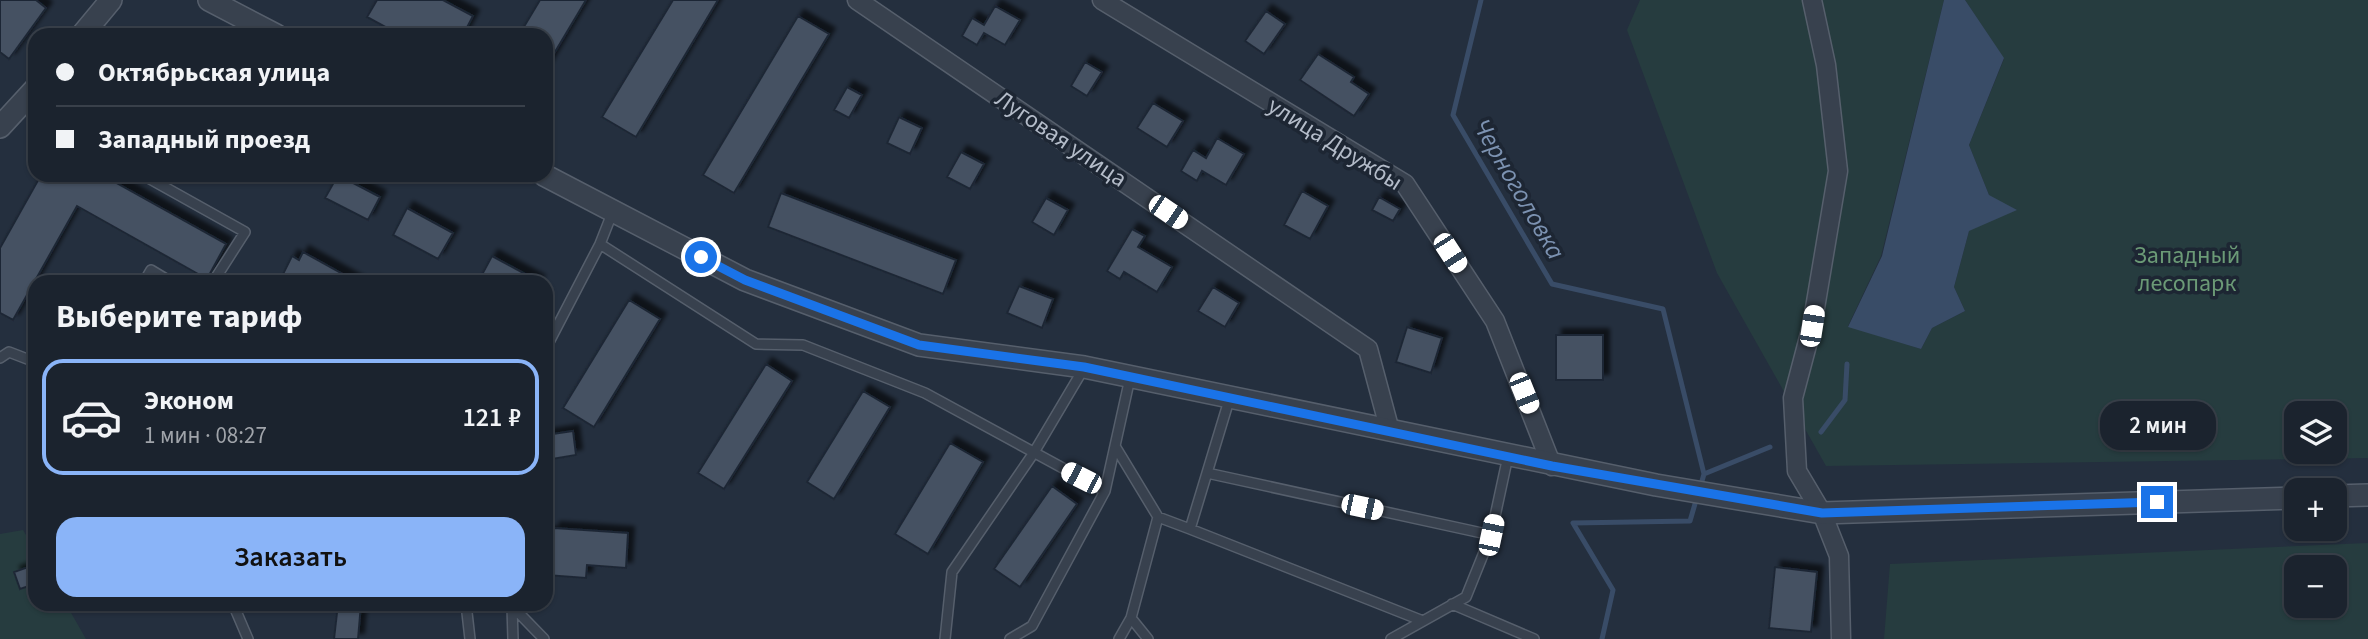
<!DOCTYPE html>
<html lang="ru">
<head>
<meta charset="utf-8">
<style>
  body { margin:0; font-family:"Source Sans 3",sans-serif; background:#242b36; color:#f1f3f6; height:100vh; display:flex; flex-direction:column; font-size:26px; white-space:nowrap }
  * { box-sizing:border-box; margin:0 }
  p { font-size:23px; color:#a0a4aa }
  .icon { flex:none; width:38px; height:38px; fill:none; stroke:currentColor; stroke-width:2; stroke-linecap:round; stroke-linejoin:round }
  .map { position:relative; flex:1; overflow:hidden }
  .sheet { position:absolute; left:28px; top:275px; width:525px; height:336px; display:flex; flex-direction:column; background:#1b232e; border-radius:21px; box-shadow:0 2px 5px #0004,0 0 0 2px #39404a }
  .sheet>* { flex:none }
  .hud { position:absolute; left:28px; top:28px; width:525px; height:154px; border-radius:21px; box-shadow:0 2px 5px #0004,0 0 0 2px #39404a; display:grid; align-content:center; height:154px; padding:0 28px; background:#1b232e }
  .tools { position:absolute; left:2284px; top:401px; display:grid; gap:14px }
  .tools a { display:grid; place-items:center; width:63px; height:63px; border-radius:14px; background:#1b232e; box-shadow:0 2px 5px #0004,0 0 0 2px #39404a; font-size:35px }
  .end { position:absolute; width:32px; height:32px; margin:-16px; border:9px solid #1a73e8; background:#fff; box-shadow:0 0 0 4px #fff }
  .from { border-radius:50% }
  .bubble { position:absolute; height:49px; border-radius:21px; background:#1b232e; box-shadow:0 2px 5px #0004,0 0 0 2px #39404a; font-size:23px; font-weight:600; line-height:49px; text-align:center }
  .car { position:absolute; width:21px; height:42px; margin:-21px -10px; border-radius:9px; box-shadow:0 0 5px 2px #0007; background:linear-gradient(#fff 24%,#345 0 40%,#fff 0 76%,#345 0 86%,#fff 0) }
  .hud b { display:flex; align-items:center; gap:24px; height:66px; font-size:26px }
  .hud b+b { border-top:2px solid #39404a }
  .hud i { width:18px; height:18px; background:#f1f3f6 }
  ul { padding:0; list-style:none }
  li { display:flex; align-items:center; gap:21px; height:116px; margin:0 14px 10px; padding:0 14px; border:4px solid transparent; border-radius:21px }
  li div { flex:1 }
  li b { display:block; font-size:26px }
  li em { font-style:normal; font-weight:600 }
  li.active { border-color:#8ab4f8 }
  li>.icon { width:63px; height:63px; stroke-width:1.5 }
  h2 { padding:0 28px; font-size:32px; line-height:84px }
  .button { display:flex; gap:14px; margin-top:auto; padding:14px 28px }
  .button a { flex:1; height:80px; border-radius:21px; background:#8ab4f8; color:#111; font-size:28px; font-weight:600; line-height:80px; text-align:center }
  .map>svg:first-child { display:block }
  .green { fill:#263c3f; fill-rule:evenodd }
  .water { fill:#394c67 }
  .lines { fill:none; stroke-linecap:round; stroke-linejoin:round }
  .stream { stroke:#394c67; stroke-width:5 }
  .building { fill:#455162; stroke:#1f2835; stroke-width:2; filter:url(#shadow) }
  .service-casing { stroke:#565f6c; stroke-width:12 }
  .minor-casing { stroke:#565f6c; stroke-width:21 }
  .tertiary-casing { stroke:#565f6c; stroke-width:24 }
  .service { stroke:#38414e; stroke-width:9 }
  .minor { stroke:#38414e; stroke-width:18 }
  .tertiary { stroke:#38414e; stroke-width:21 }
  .route { stroke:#1a73e8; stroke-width:9 }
  .labels { text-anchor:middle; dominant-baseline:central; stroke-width:7; stroke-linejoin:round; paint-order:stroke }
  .street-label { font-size:24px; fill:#b4bcc9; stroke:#1d2633 }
  .park-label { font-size:24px; fill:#6b9a76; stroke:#1d2633 }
  .water-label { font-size:26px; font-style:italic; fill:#7c92b1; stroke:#1d2633 }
</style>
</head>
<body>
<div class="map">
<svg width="2368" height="639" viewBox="0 0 2368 639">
  <defs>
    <filter id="shadow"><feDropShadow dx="6" dy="-6" stdDeviation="2" flood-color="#0009"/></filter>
  </defs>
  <rect width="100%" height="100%" fill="#242f3e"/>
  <!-- green -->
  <path class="green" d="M1640,0H1944L1881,256L1848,326L1921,349L1932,328L1965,311L1954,287L1969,231L1989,195L1969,145L2004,59L1965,0H2368V458L1826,466L1717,273L1627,30ZM2296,413H2334V452H2296Z
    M23,530L35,550V604H66L86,639H0V534Z
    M2368,543V639H1884L1890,564ZM2296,567H2334V606H2296Z"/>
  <!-- water -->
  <path class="water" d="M1944,0H1965L2004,58L1969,145L1989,195L2017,210L1969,231L1954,287L1965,311L1932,328L1921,349L1848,327L1882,256Z"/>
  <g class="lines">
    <!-- stream -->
    <path class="stream" d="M1481,0L1453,115L1552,284L1663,309L1704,474L1700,488
      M1821,432L1845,400L1847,364
      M1704,474L1770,447
      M1602,639L1613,590L1573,523L1690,521L1697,497"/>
  </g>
  <!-- building -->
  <path class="building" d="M0,0H36L46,8L9,59L0,52Z
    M377,0H443L473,16L463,35H400L367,17Z
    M540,0H586L546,67V35H519Z
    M673,0H718L636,137L602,117Z
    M995,6L1020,20L1005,45L984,33L977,45L962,36L972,18L984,25Z
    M1266,11L1285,24L1264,54L1245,41Z
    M798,16L829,34L734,193L703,175Z
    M1318,54L1354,77L1351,82L1369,94L1354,116L1300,80Z
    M1085,62L1102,72L1087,96L1071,86Z
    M847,87L862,95L849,118L834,110Z
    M1153,103L1183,121L1167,147L1137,128Z
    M899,117L922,128L910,154L887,143Z
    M1217,138L1244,154L1226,185L1202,171L1197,181L1181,171L1193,150L1206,158Z
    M961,152L984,164L970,189L947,177Z
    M41,175H102L226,244L207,279L77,206L13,320L0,313V248Z
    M338,175L380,197L368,220L325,198Z
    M1302,191L1328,206L1310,239L1284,225Z
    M781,193L956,260L943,294L768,227Z
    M1379,197L1400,209L1393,221L1372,210Z
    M1046,198L1068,210L1054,235L1032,222Z
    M407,208L453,233L438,259L393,235Z
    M1132,229L1145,236L1138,247L1172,267L1157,292L1124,272L1120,279L1107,271Z
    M303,252L357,282H298L283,274L292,256L299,260Z
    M492,256L540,282H478Z
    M1019,286L1053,299L1042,328L1007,313Z
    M1213,287L1239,303L1225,327L1198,311Z
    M629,300L660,319L594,427L563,408Z
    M1407,327L1442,338L1431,373L1396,362Z
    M1556,335H1603V380H1556Z
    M766,364L792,381L724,489L698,473Z
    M863,391L890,407L834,499L807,482Z
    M573,431L576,455L546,460V435Z
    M950,443L983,462L928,554L895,534Z
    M1052,486L1077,504L1020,587L994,569Z
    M554,528L628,533L626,568L587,565L586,578L546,575V533H553Z
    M31,566L35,584L20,589L14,572Z
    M1775,567L1817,572L1811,632L1769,628Z
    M338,604H361L358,639H334Z"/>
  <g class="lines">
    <defs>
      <path id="service" d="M143,175L245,232L213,282
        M600,244L756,344L803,345L925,393L1105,491
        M144,282L151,270L171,282
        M546,348L600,244L613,211
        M0,358L9,352L35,362
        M1115,446L1158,517
        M1207,473L1491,535
        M1190,529L1423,621
        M233,604L248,639
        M466,604L470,639
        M510,604L544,639
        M1452,604L1534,639
        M512,606L513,639
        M1131,618L1148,639
        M945,639L952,572L1033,454L1084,368
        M1010,639L1032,626L1105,491L1130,378
        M1119,639L1131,618L1158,517L1190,529L1230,397
        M1391,639L1466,597L1491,535L1508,456"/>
      <path id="minor" d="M857,0L1368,349L1390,431
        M1102,0L1405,184L1495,321L1552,466
        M1812,0L1826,65L1838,171L1812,326L1793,398L1797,471L1822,513L1839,556L1841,639"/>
      <path id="tertiary" d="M209,0L276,35
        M82,35L111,0
        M0,127L35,89
        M544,175L745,280L919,345L1084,367L1656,485L1822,513L2296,498
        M2334,496L2368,495"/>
    </defs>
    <!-- service casing -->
    <use href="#service" class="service-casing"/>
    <!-- minor casing -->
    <use href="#minor" class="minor-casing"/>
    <!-- tertiary casing -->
    <use href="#tertiary" class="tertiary-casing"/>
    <!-- service -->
    <use href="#service" class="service"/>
    <!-- minor -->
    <use href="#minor" class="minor"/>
    <!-- tertiary -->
    <use href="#tertiary" class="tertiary"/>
  </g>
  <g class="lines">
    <!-- route -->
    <path class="route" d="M701,257L745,280L919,345L1084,367L1552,466L1822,513L2157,502"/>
  </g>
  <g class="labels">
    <!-- street labels -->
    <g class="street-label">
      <text transform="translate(1061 139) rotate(34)">Луговая улица</text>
      <text transform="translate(1335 144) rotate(32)">улица Дружбы</text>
    </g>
    <!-- park labels -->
    <g class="park-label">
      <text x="2187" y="255">Западный<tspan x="2187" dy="28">лесопарк</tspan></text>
    </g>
    <!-- water labels -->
    <g class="water-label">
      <text transform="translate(1519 189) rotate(60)">Черноголовка</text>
    </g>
  </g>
</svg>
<div class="tools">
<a><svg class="icon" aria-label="layers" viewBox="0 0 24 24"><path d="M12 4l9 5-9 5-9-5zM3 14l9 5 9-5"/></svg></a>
<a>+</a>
<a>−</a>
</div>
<i class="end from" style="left:701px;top:257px"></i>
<i class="end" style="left:2157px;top:502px"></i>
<div class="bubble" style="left:2100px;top:401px;width:116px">2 мин</div>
<i class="car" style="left:1168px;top:212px;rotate:124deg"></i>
<i class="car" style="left:1450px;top:253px;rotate:147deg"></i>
<i class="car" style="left:1812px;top:326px;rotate:9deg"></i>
<i class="car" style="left:1524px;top:393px;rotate:158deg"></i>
<i class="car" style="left:1081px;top:478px;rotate:297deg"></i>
<i class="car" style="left:1362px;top:507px;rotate:102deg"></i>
<i class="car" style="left:1491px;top:535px;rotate:12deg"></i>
<div class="hud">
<b><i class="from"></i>Октябрьская улица</b>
<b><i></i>Западный проезд</b>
</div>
<section class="sheet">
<h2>Выберите тариф</h2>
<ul>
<li class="active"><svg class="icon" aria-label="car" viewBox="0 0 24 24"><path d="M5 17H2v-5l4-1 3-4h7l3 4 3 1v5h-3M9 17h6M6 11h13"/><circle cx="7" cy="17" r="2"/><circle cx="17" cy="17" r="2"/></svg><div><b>Эконом</b><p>1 мин · 08:27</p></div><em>121 ₽</em></li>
</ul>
<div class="button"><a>Заказать</a></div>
</section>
</div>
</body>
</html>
